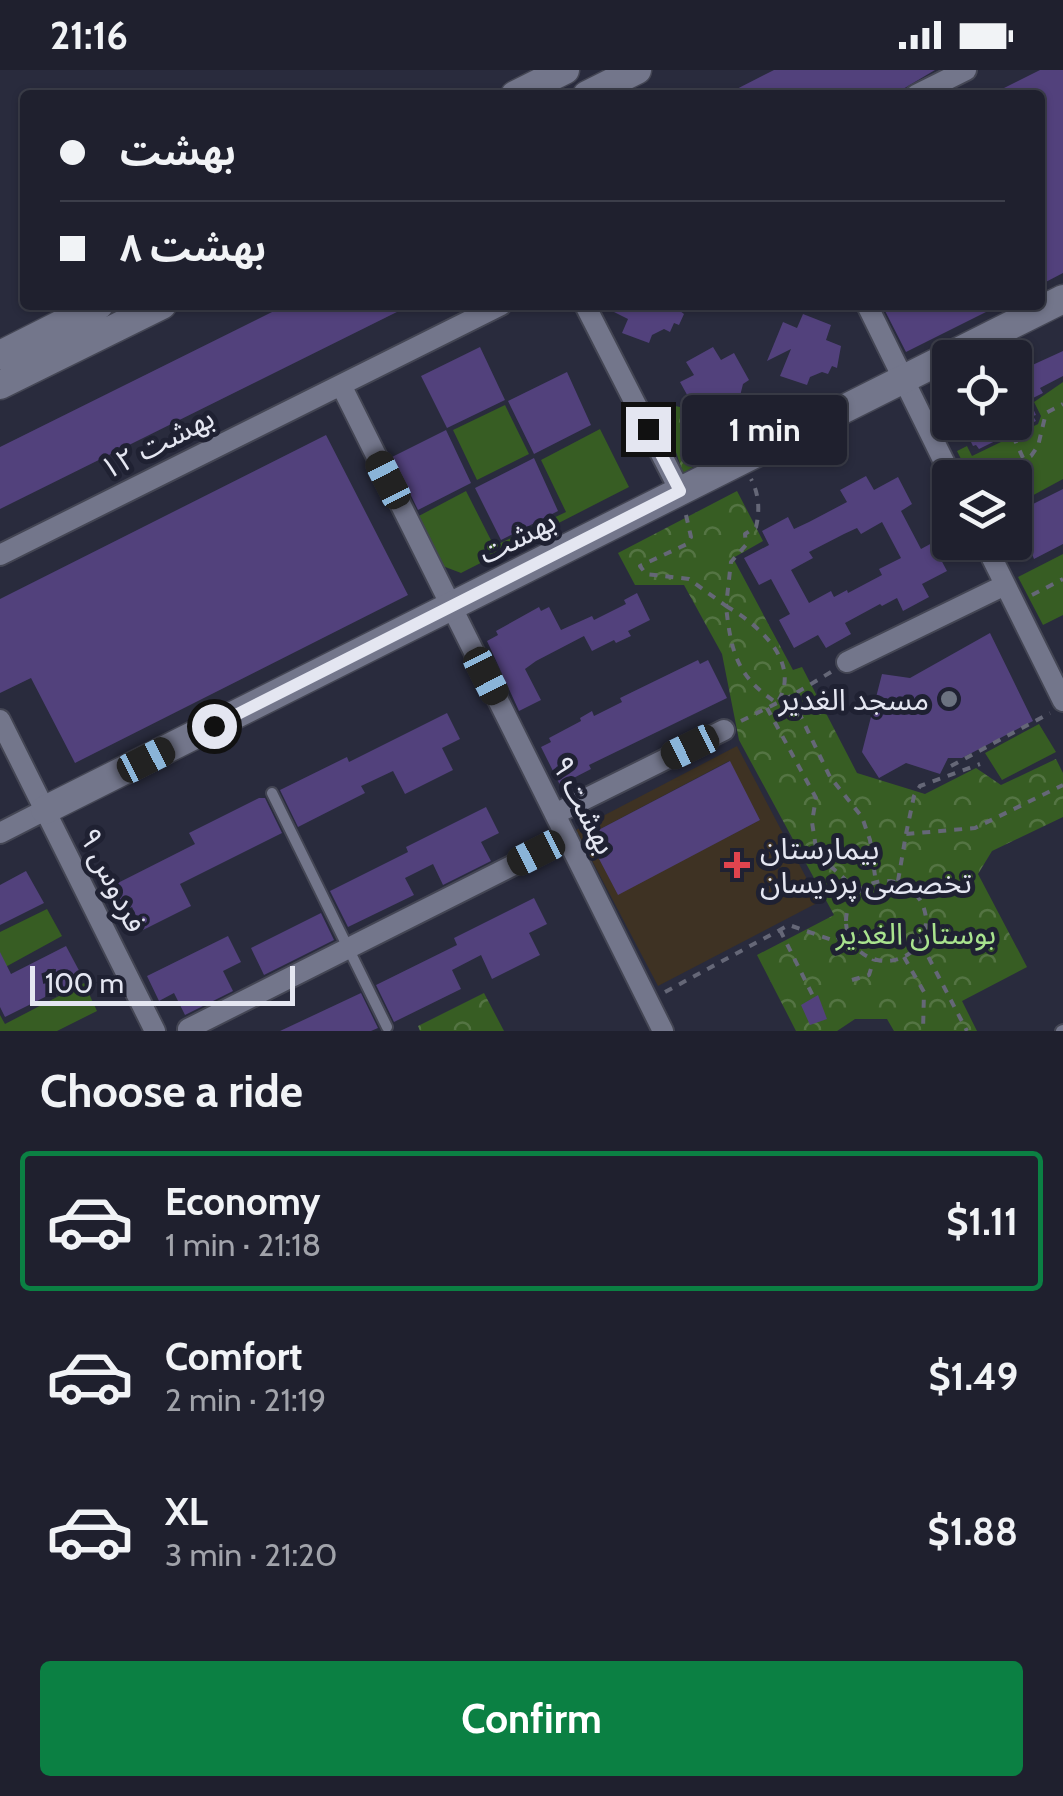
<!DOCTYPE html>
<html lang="en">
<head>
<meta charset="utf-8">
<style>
  body { margin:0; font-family:Cabin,"Noto Sans Arabic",sans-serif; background:#2c2d3a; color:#f1f3f6; height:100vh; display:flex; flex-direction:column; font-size:38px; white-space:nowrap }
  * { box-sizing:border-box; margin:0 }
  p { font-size:32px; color:#a1a3aa }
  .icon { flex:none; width:55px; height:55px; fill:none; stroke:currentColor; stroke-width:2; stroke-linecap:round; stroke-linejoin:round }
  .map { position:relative; height:961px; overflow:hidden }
  .drawer { display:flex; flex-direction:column; background:#1f202e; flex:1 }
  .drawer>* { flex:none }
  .banner { position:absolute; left:20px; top:20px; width:1025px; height:220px; border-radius:10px; box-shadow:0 2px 8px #0004,0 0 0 2px #3c3e4a; display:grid; align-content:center; height:220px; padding:0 40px; background:#1f202e }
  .tools { position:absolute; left:932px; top:270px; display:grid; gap:20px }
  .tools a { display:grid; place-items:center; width:100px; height:100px; border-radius:10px; background:#1f202e; box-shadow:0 2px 8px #0004,0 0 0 2px #3c3e4a; font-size:50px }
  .scale { position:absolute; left:30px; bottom:25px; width:265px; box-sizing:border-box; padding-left:10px; border:5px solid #e4e6f1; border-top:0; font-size:28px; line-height:35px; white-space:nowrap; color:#e4e6f1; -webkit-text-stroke:8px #1f2132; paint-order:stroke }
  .end { position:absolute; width:45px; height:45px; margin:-22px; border:12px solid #e4e6f1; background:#111; box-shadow:0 0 0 5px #111 }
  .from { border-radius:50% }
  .bubble { position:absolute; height:70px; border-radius:10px; background:#1f202e; box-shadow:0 2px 8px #0004,0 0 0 2px #3c3e4a; font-size:32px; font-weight:800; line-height:70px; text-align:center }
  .car { position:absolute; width:30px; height:60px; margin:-30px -15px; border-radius:12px; box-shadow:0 0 8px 2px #0007; background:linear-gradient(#222 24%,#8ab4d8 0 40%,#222 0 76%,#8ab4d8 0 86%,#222 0) }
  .banner b { display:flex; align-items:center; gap:35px; height:95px; font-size:38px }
  .banner b+b { border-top:2px solid #3c3e4a }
  .banner i { width:25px; height:25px; background:#f1f3f6 }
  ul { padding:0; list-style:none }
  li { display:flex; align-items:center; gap:30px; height:140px; margin:0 20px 15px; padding:0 20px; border:5px solid transparent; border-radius:10px }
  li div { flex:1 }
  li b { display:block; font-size:38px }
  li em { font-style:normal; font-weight:800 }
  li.current { border-color:#0b8043 }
  li>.icon { width:90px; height:90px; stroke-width:1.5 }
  h2 { padding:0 40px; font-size:45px; line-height:120px }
  .cta { display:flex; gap:20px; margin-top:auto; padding:20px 40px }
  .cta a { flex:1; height:115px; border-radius:10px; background:#0b8043; color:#fff; font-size:40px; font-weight:800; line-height:115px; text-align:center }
  .status { display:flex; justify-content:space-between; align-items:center; height:70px; padding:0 50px; background:#1f202e; direction:ltr }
  .status svg { height:28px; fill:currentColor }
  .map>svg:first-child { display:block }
  .medical { fill:#3e3223; fill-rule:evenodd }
  .grass { fill:#375d23 }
  .park { fill:url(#park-crowns) }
  .building { fill:#52417c; fill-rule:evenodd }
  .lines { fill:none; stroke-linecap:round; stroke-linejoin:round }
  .lane-casing { stroke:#444654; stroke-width:14 }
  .street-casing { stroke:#444654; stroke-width:24 }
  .secondary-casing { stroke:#444654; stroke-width:31 }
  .path { stroke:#656777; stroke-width:4; stroke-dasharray:8 8; stroke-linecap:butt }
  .lane { stroke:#73768b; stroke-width:10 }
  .street { stroke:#73768b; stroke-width:20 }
  .secondary { stroke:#73768b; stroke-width:28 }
  .route { stroke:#e4e6f1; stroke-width:12 }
  .worship-dot { fill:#6b7280; stroke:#1f2132; stroke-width:4 }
  .health-dot { fill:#e0444e; stroke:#1f2132; stroke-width:4 }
  .labels { text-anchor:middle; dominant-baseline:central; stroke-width:10; stroke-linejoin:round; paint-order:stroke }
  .street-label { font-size:30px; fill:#e4e6f1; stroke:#1f2132 }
  .poi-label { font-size:30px; fill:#e4e6f1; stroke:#1f2132; text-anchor:end }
  .park-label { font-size:30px; fill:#a9e38e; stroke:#1f2132 }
</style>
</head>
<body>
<div class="status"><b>21:16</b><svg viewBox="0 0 49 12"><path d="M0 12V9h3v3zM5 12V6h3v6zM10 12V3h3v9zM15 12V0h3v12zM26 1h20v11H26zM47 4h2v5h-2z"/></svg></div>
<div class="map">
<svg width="1063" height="961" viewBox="0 0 1063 961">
  <defs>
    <pattern id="park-crowns" width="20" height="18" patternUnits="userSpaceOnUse" patternTransform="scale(2.5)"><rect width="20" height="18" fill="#375d23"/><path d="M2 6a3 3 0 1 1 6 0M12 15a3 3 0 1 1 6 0" fill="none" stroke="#547443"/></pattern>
  </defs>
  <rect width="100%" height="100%" fill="#292b3d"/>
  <!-- medical -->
  <path class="medical" d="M737,676L819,832L658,916L576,760ZM729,691L760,750L618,824L587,766Z"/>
  <!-- grass -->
  <path class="grass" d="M1063,312V409L1015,435V408L970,407L957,381L967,376L972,386L1038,354L1041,346L1034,332Z
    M505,335L529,384L477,410L453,360Z
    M600,359L629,417L461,503L440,495L415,448L466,421L494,476L566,442L541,390Z
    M1063,484V545L1043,555L1018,507Z
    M1039,654L1056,682L1002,710L985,683Z
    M47,839L62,866L0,900V862Z
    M84,913L97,941L57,961H0V945L5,954Z"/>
  <!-- park -->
  <path class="park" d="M660,334C685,336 724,347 737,371L683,403Z
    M737,421L763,471L733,488L793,600L802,597L857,703L925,724L976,698L1001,715L1056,689L1063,703V747L992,781L978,804L1027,897L962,931L977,961H894L887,949H855L837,961H796L757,885L834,845L739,670L722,584L684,515H635L618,483Z
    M484,923L504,961H420L418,956Z"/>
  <!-- building -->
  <path class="building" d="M774,0H935L893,25H725Z
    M1040,0H1063V203L1040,215V25H990Z
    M286,235H411L0,439V377Z
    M600,235H682L680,241L684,244L679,255L674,253L670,262L664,259L652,265L649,273L622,263L628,249Z
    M882,235H1000L906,282Z
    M803,244L831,255L826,270L841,276L837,298L832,296L828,304L822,302L810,307L807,315L780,306L791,279L767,291L783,252L797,258Z
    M480,277L505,330L447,358L421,306Z
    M713,277L721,290L734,283L749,310L743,314L740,326L744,334L719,348L712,335L696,341L680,312L694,305L686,292Z
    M1063,281V306L1040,318L1043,323L1029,330L1036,345L1033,346L1036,351L979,379L976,375L973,376L961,352H1015V303Z
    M567,302L591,355L534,384L508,331Z
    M446,360L471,413L418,440L392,387Z
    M326,365L408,525L75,693L31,608L0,623V529Z
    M534,388L558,441L501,470L475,418Z
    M866,406L874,420L898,407L912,434L901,441L921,479L932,473L947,501L922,514L929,527L903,541L897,528L882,536L880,534L845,553L851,564L826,578L818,565L794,578L779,550L790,544L771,509L759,515L744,488L769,475L762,461L788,447L794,459L809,452L847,432L840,420ZM882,452L901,488L879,499L882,505L848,523L847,520L834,527L831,521L809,533L791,500L813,488L809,482L844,464L857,458L861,464Z
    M1063,419V474L1034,489L1032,484L1029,486L1020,468L1015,471V443Z
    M637,523L650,550L628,561L631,566L616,573L614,570L592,581L584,566L536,591L525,599L541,630L519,641L487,571L498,565L496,561L539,537L541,541L549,537L561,560L592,546L594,550L626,534L624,530Z
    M990,563L1033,651L962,688H948L940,704L906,693L879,708L862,682L882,604L910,608Z
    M698,590L700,594L708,590L727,628L589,695L591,699L560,715L541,677L551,672L549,668L581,651L580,648L592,641L594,646L622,632L620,628Z
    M447,643L460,669L442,678L453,700L405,724L393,701L361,716L365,723L298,757L280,720L347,687L349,692Z
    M730,691L760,750L618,825L587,766Z
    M259,728H265L282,763L180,814L191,836L143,860L132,837L117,844L104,820L195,774L189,763Z
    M486,737L499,763L481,772L491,791L443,815L433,794L405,808L414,825L348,857L330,821L408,782L406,777Z
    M26,801L44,833L0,855V815Z
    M534,828L547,854L529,863L540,885L492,909L481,885L452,900L461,919L394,952L376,915L457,875L454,868Z
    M321,843L334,870L264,905L251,878Z
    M228,866L241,892L223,901L233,921L185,945L174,923L159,931L147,906Z
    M66,876L83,908L5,947L0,937V882L11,904Z
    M361,923L378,958L371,961H280Z
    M818,925L827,949L810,955L801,935Z"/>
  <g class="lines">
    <defs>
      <path id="lane" d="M272,723L387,957
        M1061,961L1063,960"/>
      <path id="street" d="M916,25L966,0
        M585,235L680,421
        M867,235L952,408
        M341,315L663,961
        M984,472L1063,631
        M0,485L501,235
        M847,592L1005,515
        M0,650L155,961
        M555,744L724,660
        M0,763L45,740
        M188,959L567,768"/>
      <path id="secondary" d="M515,25L565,0
        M587,25L637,0
        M0,285L99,235
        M0,315L162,235
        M45,740L1063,229"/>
    </defs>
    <!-- lane casing -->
    <use href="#lane" class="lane-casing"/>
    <!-- street casing -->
    <use href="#street" class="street-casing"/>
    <!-- secondary casing -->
    <use href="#secondary" class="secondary-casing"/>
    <!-- path -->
    <path class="path" d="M1013,366L1024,390
      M988,408L1031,386L1038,376L1046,343L1063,334
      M686,445L691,467L687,474L640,496L646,504L689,509L726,536L731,492L746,475L745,464L756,457C760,440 759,424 751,409
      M1032,525L1063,509
      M726,536C758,554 803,593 777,633C737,607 731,582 726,536Z
      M831,602L791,626L830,707L862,747L870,770L876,813
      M767,638L816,728L812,752L816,778L825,791L859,822
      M741,651L791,626
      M951,696L1050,643
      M906,764L914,726L920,716L980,694
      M898,811L906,764L975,758L1063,715
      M846 851a40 40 0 1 1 80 0a40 40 0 1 1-80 0Z
      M780,860L814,928
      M921,873L967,961
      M904,887L924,922L923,961
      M852,910L869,905L874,889
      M665,922L789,855L835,871L848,863"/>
    <!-- lane -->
    <use href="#lane" class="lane"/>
    <!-- street -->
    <use href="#street" class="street"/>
    <!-- secondary -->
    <use href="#secondary" class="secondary"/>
  </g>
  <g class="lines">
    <!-- route -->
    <path class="route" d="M214,656L680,421L648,359"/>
  </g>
  <!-- markers -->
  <circle class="worship-dot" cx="949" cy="629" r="10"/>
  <path class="health-dot" d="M732 780h10v10h10v10h-10v10h-10v-10h-10v-10h10z"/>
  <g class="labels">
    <!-- street labels -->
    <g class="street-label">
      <text transform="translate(157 373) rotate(-27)">بهشت ۱۲</text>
      <text transform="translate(517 467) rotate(-27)">بهشت</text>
      <text transform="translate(584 735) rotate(63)">بهشت ۹</text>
      <text transform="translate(113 810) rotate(63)">فردوس ۹</text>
    </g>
    <!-- poi labels -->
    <g class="poi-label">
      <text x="929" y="629">مسجد الغدیر</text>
      <text x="760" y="778" text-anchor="start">بیمارستان<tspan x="760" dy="34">تخصصی پردیسان</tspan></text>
    </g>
    <!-- park labels -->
    <g class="park-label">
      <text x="916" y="863">بوستان الغدیر</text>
    </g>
  </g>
</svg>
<div class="tools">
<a><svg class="icon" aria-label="locate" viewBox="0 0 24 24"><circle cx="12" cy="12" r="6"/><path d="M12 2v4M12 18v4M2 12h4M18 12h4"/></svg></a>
<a><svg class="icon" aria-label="layers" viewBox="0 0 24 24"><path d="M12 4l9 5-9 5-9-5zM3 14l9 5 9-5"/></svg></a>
</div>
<div class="scale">100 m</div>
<i class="end from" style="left:214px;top:656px"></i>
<i class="end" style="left:648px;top:359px"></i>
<div class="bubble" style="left:682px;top:325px;width:165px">1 min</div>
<i class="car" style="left:388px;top:410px;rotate:333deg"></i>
<i class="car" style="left:486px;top:606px;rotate:153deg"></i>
<i class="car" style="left:690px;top:677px;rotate:244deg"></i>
<i class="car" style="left:146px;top:690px;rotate:63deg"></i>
<i class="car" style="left:536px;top:783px;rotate:243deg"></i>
<div class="banner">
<b><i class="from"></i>بهشت</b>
<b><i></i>بهشت ۸</b>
</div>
</div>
<section class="drawer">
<h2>Choose a ride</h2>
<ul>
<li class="current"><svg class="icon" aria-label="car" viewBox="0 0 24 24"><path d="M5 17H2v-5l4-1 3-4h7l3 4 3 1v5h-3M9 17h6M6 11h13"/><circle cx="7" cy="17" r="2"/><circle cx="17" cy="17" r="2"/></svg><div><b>Economy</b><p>1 min · 21:18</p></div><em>$1.11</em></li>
<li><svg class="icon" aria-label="car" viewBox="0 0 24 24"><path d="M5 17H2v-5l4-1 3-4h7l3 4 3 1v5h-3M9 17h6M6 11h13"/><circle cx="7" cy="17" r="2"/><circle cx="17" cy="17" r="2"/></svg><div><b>Comfort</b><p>2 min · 21:19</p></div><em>$1.49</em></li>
<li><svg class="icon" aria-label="car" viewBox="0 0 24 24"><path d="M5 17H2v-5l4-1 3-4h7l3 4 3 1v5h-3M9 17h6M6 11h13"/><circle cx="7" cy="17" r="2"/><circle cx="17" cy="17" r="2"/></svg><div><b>XL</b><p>3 min · 21:20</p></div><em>$1.88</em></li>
</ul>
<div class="cta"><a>Confirm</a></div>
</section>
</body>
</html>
